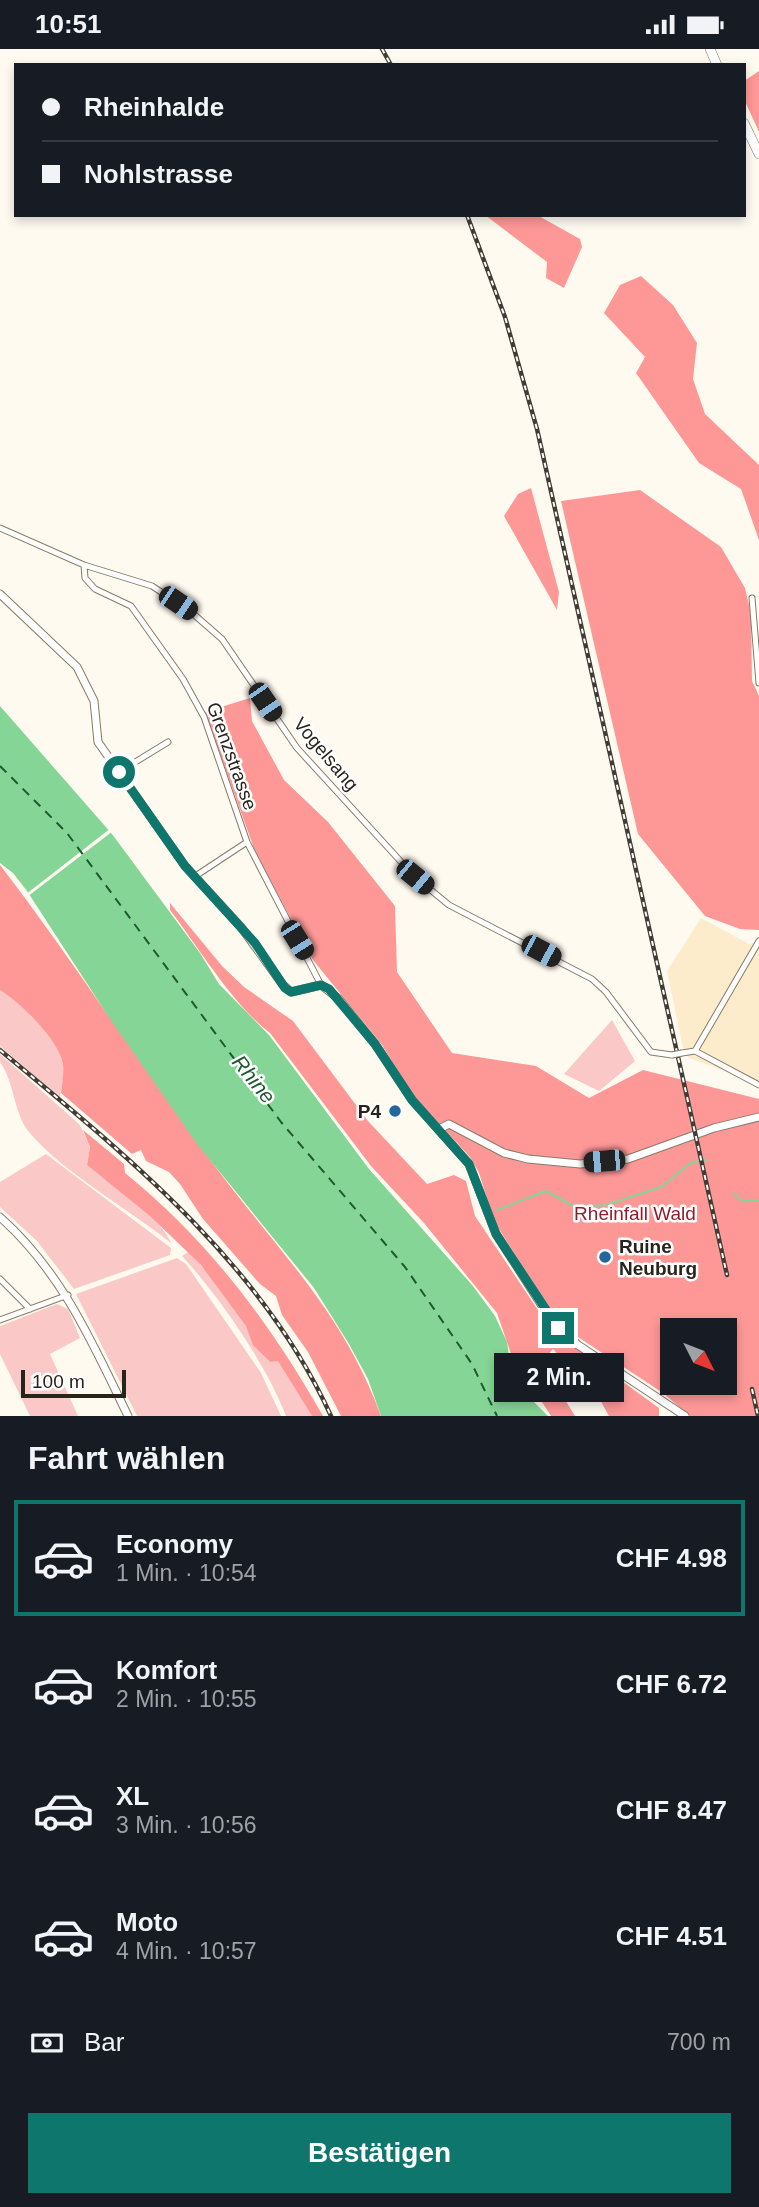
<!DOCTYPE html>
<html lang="de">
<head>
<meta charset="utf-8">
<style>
  body { margin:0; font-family:Arial,sans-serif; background:#242831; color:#f1f3f6; height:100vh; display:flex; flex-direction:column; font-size:26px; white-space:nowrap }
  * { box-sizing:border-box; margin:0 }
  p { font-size:23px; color:#9ea1a6 }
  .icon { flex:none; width:38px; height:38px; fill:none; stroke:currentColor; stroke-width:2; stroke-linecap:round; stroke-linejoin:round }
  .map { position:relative; height:1367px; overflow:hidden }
  .drawer { display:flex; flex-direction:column; background:#171b24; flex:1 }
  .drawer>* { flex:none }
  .banner { position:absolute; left:14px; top:14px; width:732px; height:154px; border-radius:0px; box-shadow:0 4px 10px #0003; display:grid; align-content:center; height:154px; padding:0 28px; background:#171b24 }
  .needle { width:46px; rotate:132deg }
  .controls { position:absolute; left:660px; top:1269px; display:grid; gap:14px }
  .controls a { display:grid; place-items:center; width:77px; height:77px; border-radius:0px; background:#171b24; box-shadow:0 4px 10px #0003; font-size:35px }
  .scale { position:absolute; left:21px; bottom:18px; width:105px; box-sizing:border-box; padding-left:7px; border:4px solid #29241b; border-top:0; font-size:19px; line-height:24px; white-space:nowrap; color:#29241b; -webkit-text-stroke:5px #fff; paint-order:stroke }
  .end { position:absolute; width:32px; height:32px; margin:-16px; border:9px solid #0f766e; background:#fff; box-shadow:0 0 0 4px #fff }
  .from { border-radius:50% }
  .bubble { position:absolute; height:49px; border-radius:0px; background:#171b24; box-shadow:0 4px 10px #0003; font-size:23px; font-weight:700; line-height:49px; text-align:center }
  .car { position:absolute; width:21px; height:42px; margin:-21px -10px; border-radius:9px; box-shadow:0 0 5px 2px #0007; background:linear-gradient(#222 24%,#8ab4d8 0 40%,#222 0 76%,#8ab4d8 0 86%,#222 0) }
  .banner b { display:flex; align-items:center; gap:24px; height:66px; font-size:26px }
  .banner b+b { border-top:2px solid #363941 }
  .banner i { width:18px; height:18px; background:#f1f3f6 }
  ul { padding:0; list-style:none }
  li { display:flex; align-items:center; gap:21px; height:116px; margin:0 14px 10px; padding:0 14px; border:4px solid transparent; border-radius:0px }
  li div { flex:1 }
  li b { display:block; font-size:26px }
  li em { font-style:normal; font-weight:700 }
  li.active { border-color:#0f766e }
  li>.icon { width:63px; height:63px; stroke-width:1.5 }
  h2 { padding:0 28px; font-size:32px; line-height:84px }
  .pay { display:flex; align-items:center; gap:18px; height:77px; padding:0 28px; font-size:26px }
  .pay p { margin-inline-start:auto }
  .button { display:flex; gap:14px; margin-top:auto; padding:14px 28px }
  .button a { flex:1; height:80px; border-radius:0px; background:#0f766e; color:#fff; font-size:28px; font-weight:700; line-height:80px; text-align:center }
  .status { display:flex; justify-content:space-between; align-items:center; height:49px; padding:0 35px; background:#171b24; direction:ltr }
  .status svg { height:19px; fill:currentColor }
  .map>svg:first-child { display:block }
  .built { fill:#fceccc }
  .green { fill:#fac9c7 }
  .forest { fill:#fd9897; fill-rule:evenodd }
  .water { fill:#85d696 }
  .pier { fill:#fffaf0 }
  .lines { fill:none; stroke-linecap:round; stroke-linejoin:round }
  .stream { stroke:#85d696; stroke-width:2 }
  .ferry { stroke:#20592f; stroke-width:2; stroke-dasharray:9 7; stroke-linecap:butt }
  .minor-casing { stroke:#867b65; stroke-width:7 }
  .tertiary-casing { stroke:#867b65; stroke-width:9 }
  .primary-casing { stroke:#867b65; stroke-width:10 }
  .minor { stroke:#fff; stroke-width:5 }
  .tertiary { stroke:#fff; stroke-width:7 }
  .primary { stroke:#fff; stroke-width:9 }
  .rail-casing { stroke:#423d34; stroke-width:4.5 }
  .rail { stroke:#fff; stroke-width:2; stroke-dasharray:5; stroke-linecap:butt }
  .minor-bridge-casing { stroke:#867b65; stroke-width:7; stroke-linecap:butt }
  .minor-bridge { stroke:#fff; stroke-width:5 }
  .route { stroke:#0f766e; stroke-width:9 }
  .poi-dot { fill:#23679c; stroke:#fff; stroke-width:2.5 }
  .labels { text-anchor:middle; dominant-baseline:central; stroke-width:5; stroke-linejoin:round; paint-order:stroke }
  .street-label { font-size:19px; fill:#29241b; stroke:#fff }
  .poi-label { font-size:19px; font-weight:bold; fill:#29241b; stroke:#fff; text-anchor:end }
  .park-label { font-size:19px; fill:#921c2a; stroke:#fff }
  .water-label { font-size:21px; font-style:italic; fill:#20592f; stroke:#fff }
</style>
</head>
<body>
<div class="status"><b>10:51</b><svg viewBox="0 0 49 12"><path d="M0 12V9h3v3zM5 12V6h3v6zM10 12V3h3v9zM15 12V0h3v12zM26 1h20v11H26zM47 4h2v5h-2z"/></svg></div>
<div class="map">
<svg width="759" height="1367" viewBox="0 0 759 1367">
  <rect width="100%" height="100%" fill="#fffaf0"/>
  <!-- built -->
  <path class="built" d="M701,869L749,895L759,893V1034L689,1009L683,999L667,922Z"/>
  <!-- green -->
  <path class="green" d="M0,941C20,952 60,992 63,1016C65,1026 61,1039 60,1049L0,997Z
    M612,971L635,1012L599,1042L564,1025Z
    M0,1005L80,1076L90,1098L87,1116C111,1136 159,1165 171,1194C130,1161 61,1122 29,1083C13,1063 15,1034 0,1013Z
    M46,1105L171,1199L170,1206L74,1240L37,1192L0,1158V1133Z
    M188,1203C209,1223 231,1251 246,1277C254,1292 256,1299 270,1313L278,1311L312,1367H286C266,1315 219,1247 182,1207Z
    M177,1209L186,1215L261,1324L281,1367H137L76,1245Z
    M57,1255L68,1260L80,1289L50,1305L78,1367H30L0,1305V1277Z"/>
  <!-- forest -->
  <path class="forest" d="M759,22V83L744,50V32Z
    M485,166H537L580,190L582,198L564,239L546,229L547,213Z
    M641,227L673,256L697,294L693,330L705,365L759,416V491L741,440L699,414L636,324L645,308L604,264L620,236Z
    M531,439L559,543L557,561L504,467L518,445Z
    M640,441L721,498L745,539L751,565L752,632L759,647V881L740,880L705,867L638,785L561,452Z
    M250,649L252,672L284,731L328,773L395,857L397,923L452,1004L536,1017L589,1049L643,1021L759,1050V1367H690L663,1344L578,1288L553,1267L494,1172L479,1124L470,1108L413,1047L382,996L313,911L256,805L205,663ZM672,1281H724V1334H672Z
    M0,816C73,911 138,1013 209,1109C273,1197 343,1261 381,1367H341L308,1303L282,1266L276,1247L260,1235L203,1170L180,1135L169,1123L146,1112L141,1101L132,1105L61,1044C62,1035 64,1025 63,1016C60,992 20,953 0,941Z
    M170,854L222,917L244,938L293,972L368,1072L427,1135L454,1126L466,1132L475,1167L544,1270L575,1298L659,1359V1367H609L586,1326L579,1330L553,1300L542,1313L575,1367H551L511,1305L497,1264L424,1174L371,1117L270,984C233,956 199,899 170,861Z
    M83,1081L124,1115L125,1124C209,1192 270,1274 323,1367H312L278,1312L270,1313L253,1296L246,1277L201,1216L150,1167L87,1116L90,1098Z"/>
  <!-- water -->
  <path class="water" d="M0,657L112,785L200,904L219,935L269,986L369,1120L473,1237L495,1267L507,1293L509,1306L521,1323L533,1352L548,1367H381L368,1330L349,1295L314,1239L197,1095L110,970L27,842L13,824L0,814Z"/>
  <!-- pier -->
  <path class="pier" d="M111,779L113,782L27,848L25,846Z"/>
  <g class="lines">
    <!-- stream -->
    <path class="stream" d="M734,1145L741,1151L759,1152
      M497,1161L546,1142L575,1158L606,1156L661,1138L692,1113L707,1111
      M533,1352L546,1341"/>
    <!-- ferry -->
    <path class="ferry" d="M0,717L67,784L281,1073L405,1218L472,1315L497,1367"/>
    <defs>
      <path id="minor" d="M0,479L84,516L152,537L190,562L222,590L297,699L415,828L449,856L592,930L606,943L651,1003L672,1006
        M84,516L85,529L95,540L131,557L183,630L204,668L247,793L321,936
        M752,549L759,634
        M119,723L168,693
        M194,828L247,793
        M695,1002L759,892
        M682,1004L695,1002L759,1036
        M0,1230L30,1260
        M0,1271L68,1246"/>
      <path id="tertiary" d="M0,545L77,618L94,652L98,693L185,817L241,878L283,936L291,943L321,936L339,950L375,995L412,1051L469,1115L496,1185L553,1274L578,1296L685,1367
        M439,1080L449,1075L504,1104L528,1110L580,1115L628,1110L714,1079L759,1068
        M0,1168C62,1223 93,1295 128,1367"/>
      <path id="primary" d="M710,0L717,16
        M744,74L759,105"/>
    </defs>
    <!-- minor casing -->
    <use href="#minor" class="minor-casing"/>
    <!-- tertiary casing -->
    <use href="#tertiary" class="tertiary-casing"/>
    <!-- primary casing -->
    <use href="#primary" class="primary-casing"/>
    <!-- minor -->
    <use href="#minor" class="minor"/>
    <!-- tertiary -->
    <use href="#tertiary" class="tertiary"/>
    <!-- primary -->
    <use href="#primary" class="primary"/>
    <defs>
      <path id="rail" d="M382,0L391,16
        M467,166L505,268L537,380L727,1226
        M0,1001C126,1106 262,1215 331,1367
        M752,1340L758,1367"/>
    </defs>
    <!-- rail casing -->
    <use href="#rail" class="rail-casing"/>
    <!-- rail -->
    <use href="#rail" class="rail"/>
    <defs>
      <path id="minor-bridge" d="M672,1006L682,1004"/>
    </defs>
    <!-- minor-bridge casing -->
    <use href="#minor-bridge" class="minor-bridge-casing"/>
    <!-- minor-bridge -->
    <use href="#minor-bridge" class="minor-bridge"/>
  </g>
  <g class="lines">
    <!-- route -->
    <path class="route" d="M119,723L185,817L255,894L285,939L291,943L321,936L329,940L375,995L412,1051L469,1115L496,1185L558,1279"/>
  </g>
  <!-- markers -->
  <g class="poi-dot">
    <circle cx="395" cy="1062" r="7"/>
    <circle cx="605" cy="1208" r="7"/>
  </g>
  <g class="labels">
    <!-- street labels -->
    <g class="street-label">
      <text transform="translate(326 705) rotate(50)">Vogelsang</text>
      <text transform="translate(232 707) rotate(70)">Grenzstrasse</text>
    </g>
    <!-- poi labels -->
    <g class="poi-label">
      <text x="381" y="1062">P4</text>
      <text x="619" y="1197" text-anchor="start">Ruine<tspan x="619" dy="22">Neuburg</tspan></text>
    </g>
    <!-- park labels -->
    <g class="park-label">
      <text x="635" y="1164">Rheinfall Wald</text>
    </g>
    <!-- water labels -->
    <g class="water-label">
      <text transform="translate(254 1030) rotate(51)">Rhine</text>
    </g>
  </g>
</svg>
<div class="controls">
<a><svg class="needle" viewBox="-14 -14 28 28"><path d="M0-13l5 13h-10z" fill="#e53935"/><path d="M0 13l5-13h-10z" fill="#9ea1a6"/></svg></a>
</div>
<div class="scale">100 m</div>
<i class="end from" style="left:119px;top:723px"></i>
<i class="end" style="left:558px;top:1279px"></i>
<div class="bubble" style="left:494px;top:1304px;width:130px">2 Min.</div>
<i class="car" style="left:178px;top:554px;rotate:124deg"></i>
<i class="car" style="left:265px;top:653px;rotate:146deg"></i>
<i class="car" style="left:415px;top:828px;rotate:129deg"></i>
<i class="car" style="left:297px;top:891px;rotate:148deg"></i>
<i class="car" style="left:541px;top:902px;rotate:118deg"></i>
<i class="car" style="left:604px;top:1112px;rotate:265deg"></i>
<div class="banner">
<b><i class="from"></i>Rheinhalde</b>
<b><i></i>Nohlstrasse</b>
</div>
</div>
<section class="drawer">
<h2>Fahrt wählen</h2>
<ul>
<li class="active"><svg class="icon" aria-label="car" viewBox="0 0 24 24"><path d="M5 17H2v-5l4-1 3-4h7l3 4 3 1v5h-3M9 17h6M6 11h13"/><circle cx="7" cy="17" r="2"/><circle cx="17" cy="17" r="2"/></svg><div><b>Economy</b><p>1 Min. · 10:54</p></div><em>CHF 4.98</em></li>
<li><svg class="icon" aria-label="car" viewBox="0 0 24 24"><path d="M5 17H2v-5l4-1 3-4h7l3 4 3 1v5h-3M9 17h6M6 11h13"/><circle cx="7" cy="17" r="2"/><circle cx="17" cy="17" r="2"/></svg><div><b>Komfort</b><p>2 Min. · 10:55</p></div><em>CHF 6.72</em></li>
<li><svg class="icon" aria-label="car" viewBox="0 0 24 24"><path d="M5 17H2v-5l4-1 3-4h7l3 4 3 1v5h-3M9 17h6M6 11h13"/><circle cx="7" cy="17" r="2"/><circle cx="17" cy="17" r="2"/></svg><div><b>XL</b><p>3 Min. · 10:56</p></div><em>CHF 8.47</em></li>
<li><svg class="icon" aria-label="car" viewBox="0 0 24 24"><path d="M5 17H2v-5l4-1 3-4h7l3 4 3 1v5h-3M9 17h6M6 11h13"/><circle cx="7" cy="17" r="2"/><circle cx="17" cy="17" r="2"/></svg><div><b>Moto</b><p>4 Min. · 10:57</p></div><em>CHF 4.51</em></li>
</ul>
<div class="pay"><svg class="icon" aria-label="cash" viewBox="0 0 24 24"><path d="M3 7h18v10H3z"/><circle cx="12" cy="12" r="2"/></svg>Bar<p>700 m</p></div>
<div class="button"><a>Bestätigen</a></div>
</section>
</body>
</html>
